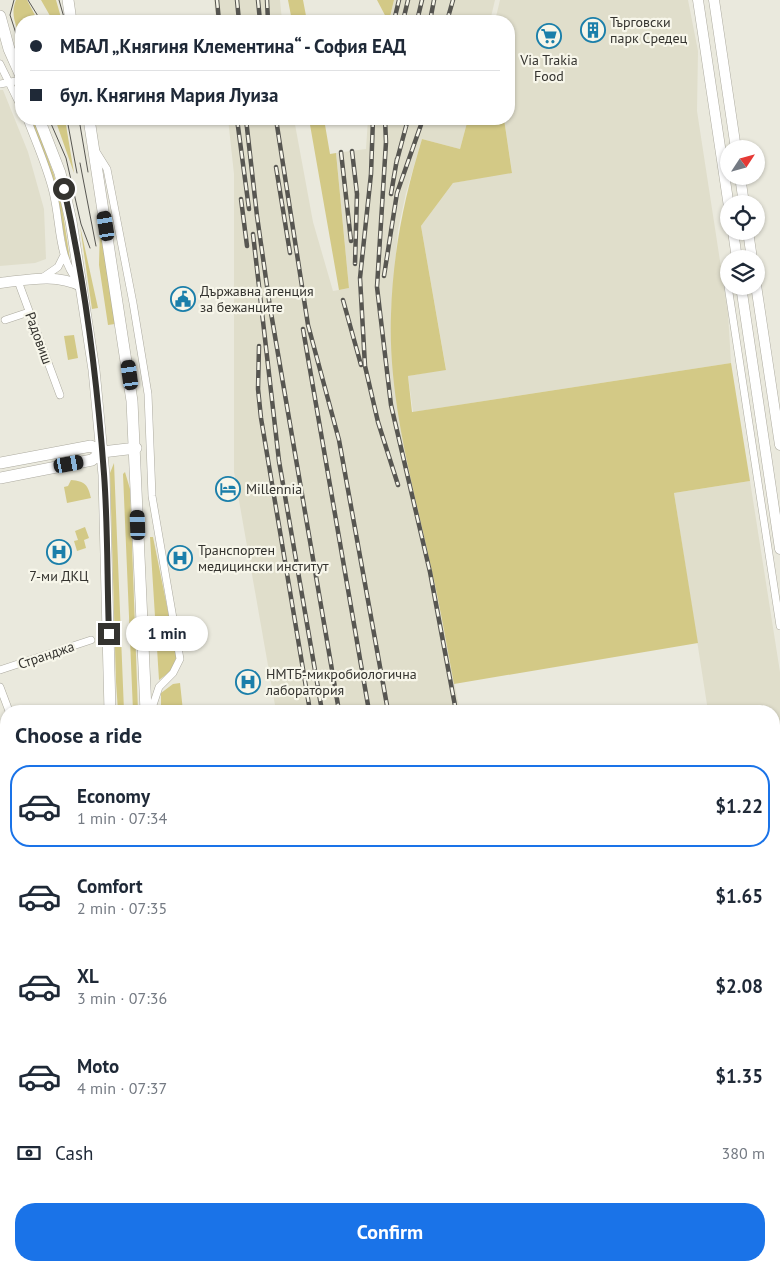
<!DOCTYPE html>
<html lang="en">
<head>
<meta charset="utf-8">
<style>
  body { margin:0; font-family:"PT Sans",sans-serif; background:#f6f6f7; color:#1f2937; height:100vh; display:flex; flex-direction:column; font-size:19px; white-space:nowrap }
  * { box-sizing:border-box; margin:0 }
  p { font-size:16px; color:#747a83 }
  .icon { flex:none; width:28px; height:28px; fill:none; stroke:currentColor; stroke-width:2; stroke-linecap:round; stroke-linejoin:round }
  .map { position:relative; flex:1; overflow:hidden }
  .sheet { position:absolute; left:0px; top:705px; width:780px; height:566px; display:flex; flex-direction:column; background:#fff; border-radius:20px 20px 0 0; box-shadow:0 1px 4px #0004 }
  .sheet>* { flex:none }
  .hud { position:absolute; left:15px; top:15px; width:500px; height:110px; border-radius:20px; box-shadow:0 1px 4px #0004; display:grid; align-content:center; height:110px; padding:0 15px; background:#fff }
  .needle { width:32px; rotate:54deg }
  .buttons { position:absolute; left:720px; top:140px; display:grid; gap:10px }
  .buttons a { display:grid; place-items:center; width:45px; height:45px; border-radius:50%; background:#fff; box-shadow:0 1px 4px #0004; font-size:25px }
  .end { position:absolute; width:22px; height:22px; margin:-11px; border:6px solid #34332f; background:#fff; box-shadow:0 0 0 2px #fff }
  .from { border-radius:50% }
  .bubble { position:absolute; height:35px; border-radius:18px; background:#fff; box-shadow:0 1px 4px #0004; font-size:16px; font-weight:700; line-height:35px; text-align:center }
  .car { position:absolute; width:15px; height:30px; margin:-15px -8px; border-radius:6px; box-shadow:0 0 4px 1px #0007; background:linear-gradient(#222 24%,#8ab4d8 0 40%,#222 0 76%,#8ab4d8 0 86%,#222 0) }
  .hud b { display:flex; align-items:center; gap:18px; height:48px; font-size:19px }
  .hud b+b { border-top:1px solid #e0e1e3 }
  .hud i { width:12px; height:12px; background:#1f2937 }
  ul { padding:0; list-style:none }
  li { display:flex; align-items:center; gap:15px; height:82px; margin:0 10px 8px; padding:0 5px; border:2px solid transparent; border-radius:20px }
  li div { flex:1 }
  li b { display:block; font-size:19px }
  li em { font-style:normal; font-weight:700 }
  li.active { border-color:#1a73e8 }
  li>.icon { width:45px; height:45px; stroke-width:1.5 }
  h2 { padding:0 15px; font-size:22px; line-height:60px }
  .pay { display:flex; align-items:center; gap:12px; height:55px; padding:0 15px; font-size:19px }
  .pay p { margin-inline-start:auto }
  .action { display:flex; gap:10px; margin-top:auto; padding:10px 15px }
  .action a { flex:1; height:58px; border-radius:20px; background:#1a73e8; color:#fff; font-size:20px; font-weight:700; line-height:58px; text-align:center }
  .map>svg:first-child { display:block }
  .built { fill:#e0decb }
  .green { fill:#d3c986 }
  .lines { fill:none; stroke-linecap:round; stroke-linejoin:round }
  .street-casing { stroke:#adaba0; stroke-width:8 }
  .secondary-casing { stroke:#adaba0; stroke-width:11 }
  .primary-casing { stroke:#adaba0; stroke-width:12 }
  .street { stroke:#fff; stroke-width:7 }
  .secondary { stroke:#fff; stroke-width:10 }
  .primary { stroke:#fff; stroke-width:11 }
  .tram { stroke:#575651; stroke-width:1 }
  .rail-casing { stroke:#575651; stroke-width:4.5 }
  .rail { stroke:#f7f6ea; stroke-width:2.5; stroke-dasharray:8; stroke-linecap:butt }
  .route { stroke:#34332f; stroke-width:6 }
  .labels { text-anchor:middle; dominant-baseline:central; stroke-width:4.5; stroke-linejoin:round; paint-order:stroke }
  .poi-label { font-size:14px; fill:#34332f; stroke:#f7f6ea; text-anchor:start }
  .street-label { font-size:14px; fill:#34332f; stroke:#f7f6ea }
</style>
</head>
<body>
<div class="map">
<svg width="780" height="1271" viewBox="0 0 780 1271">
  <rect width="100%" height="100%" fill="#eae9dd"/>
  <!-- built -->
  <path class="built" d="M214,0H280L282,21H216Z
    M394,0H495L490,21H389Z
    M500,0H688L698,51L697,111L728,313L731,363L413,412L408,376L446,369L421,226L453,183L512,172L504,119H509V21H495Z
    M0,90H3L28,152L44,209L46,259L35,263L0,266Z
    M228,119H294L313,222L333,291L349,288L336,153L366,149L368,119H468L460,149L422,139L406,193L398,230L391,315L396,393L407,463L433,576L460,711H276L234,472V174Z
    M750,481L780,672V726L774,727V711H708L674,493Z
    M185,1265H554L557,1271H179Z"/>
  <!-- green -->
  <path class="green" d="M16,0H27L38,21H21V39C16,25 10,14 16,0Z
    M41,0H56L62,21H53Z
    M288,0H303L307,21H292Z
    M377,0H394L389,21H388Z
    M30,119H34L54,175L62,207L70,260L68,257L57,197Z
    M55,119H65L74,173Z
    M309,119H324L330,154L336,153L349,288L339,290Z
    M468,119H504L512,173L453,183L421,226L446,370L408,376L412,412L731,363L750,481L674,493L698,643L454,684C446,642 439,600 429,558C411,478 388,396 391,314C393,252 404,198 422,139L460,149Z
    M80,226L98,308L92,309Z
    M100,228L115,324L108,325L99,265Z
    M74,335L78,358L68,360L64,336Z
    M114,463L124,711H118L116,682L110,473Z
    M125,472L130,489L138,711H133L123,474Z
    M71,480C85,481 88,485 91,498L67,503L64,487L68,486Z
    M85,527L89,538L84,540L86,548L77,551L74,541L78,540L75,531Z
    M150,537H153L177,656L171,671L159,680Z
    M180,683L183,711H161V693L173,684Z
    M6,968V1013L0,1017V971Z"/>
  <g class="lines">
    <defs>
      <path id="street" d="M0,64L21,107
        M0,84L21,80
        M27,119C36,143 47,167 53,192C61,224 57,257 79,283
        M97,153L107,169L133,303L148,394L152,496L180,659L173,673L159,687L151,711
        M726,273L780,626
        M42,278L58,267L63,257
        M18,281L60,395
        M5,320L29,312
        M0,670L91,640
        M0,687L9,711
        M0,768L6,764
        M0,832L6,844
        M0,1024L6,1019
        M0,1131L6,1139
        M0,1258L6,1252
        M177,1265L182,1271
        M205,1271L206,1265"/>
      <path id="secondary" d="M698,0L729,207
        M714,0L736,149
        M740,176L744,204
        M733,231L737,259
        M748,231L752,259
        M0,283C27,280 55,273 81,286
        M756,285L780,445
        M741,286L780,549
        M0,896L6,893
        M0,922L6,921"/>
      <path id="primary" d="M68,0L71,21
        M0,16L9,49L21,76
        M39,119L60,173L71,221L94,370L104,475L110,711
        M89,119L132,401L146,711
        M0,463L91,446L102,452
        M0,478L92,460L102,452L136,448
        M127,1271L133,1265
        M154,1271L159,1265"/>
    </defs>
    <!-- street casing -->
    <use href="#street" class="street-casing"/>
    <!-- secondary casing -->
    <use href="#secondary" class="secondary-casing"/>
    <!-- primary casing -->
    <use href="#primary" class="primary-casing"/>
    <!-- street -->
    <use href="#street" class="street"/>
    <!-- secondary -->
    <use href="#secondary" class="secondary"/>
    <!-- primary -->
    <use href="#primary" class="primary"/>
    <!-- tram -->
    <path class="tram" d="M14,0L10,15L21,49
      M28,0L41,21
      M59,0L65,21
      M49,119L66,158L81,224L90,248
      M67,119L77,173
      M79,119L88,172
      M80,163L96,246
      M0,906L6,904
      M0,1137L6,1145
      M118,1265L121,1271
      M137,1271L142,1265"/>
    <defs>
      <path id="rail" d="M217,0L219,21
        M237,0L239,21
        M258,0L260,21
        M267,0L268,21
        M394,21L399,0
        M403,21L408,0
        M417,21L422,0
        M430,21L434,0
        M447,21L453,0
        M237,119L249,209
        M246,119L257,216L270,307L339,711
        M276,119L308,325L339,440L388,711
        M373,119L371,174L360,278L365,366L378,422L398,485
        M385,119L386,142L377,287L391,405L430,572L456,711
        M352,151L357,194L355,264
        M341,152L351,241
        M396,164L408,119
        M276,167L290,253
        M391,194L397,159
        M241,199L247,246
        M253,234L279,461L322,711
        M384,276L397,193L423,119
        M343,300L361,365
        M303,329L369,711
        M259,346L258,389L261,418L310,711
        M409,1265L411,1271
        M418,1265L419,1271
        M430,1265L431,1271
        M441,1265L442,1271
        M465,1265L466,1271
        M482,1265L483,1271"/>
    </defs>
    <!-- rail casing -->
    <use href="#rail" class="rail-casing"/>
    <!-- rail -->
    <use href="#rail" class="rail"/>
  </g>
  <g class="lines">
    <!-- route -->
    <path class="route" d="M64,189C85,282 97,379 104,474C108,527 107,581 109,634"/>
  </g>
  <!-- icons -->
  <defs>
    <symbol id="building-ring" viewBox="-11 -11 22 22"><circle r="9.5" fill="#f7f6ea" stroke="#1b7faa" stroke-width="1.5"/><path d="M-4-6H4V6H1V3H-1V6H-4ZM-2.5-4.3h1.7v1.8h-1.7ZM.8-4.3h1.7v1.8H.8ZM-2.5-1h1.7V.8h-1.7ZM.8-1h1.7V.8H.8Z" fill="#1b7faa"/></symbol>
    <symbol id="supermarket-ring" viewBox="-11 -11 22 22"><circle r="9.5" fill="#f7f6ea" stroke="#1b7faa" stroke-width="1.5"/><path d="M-6-5.5h2.5l.6 2H6L4.5 2H-2.5L-4.4-4H-6ZM-1.5 3.2a1.3 1.3 0 1 0 .1 0ZM3 3.2a1.3 1.3 0 1 0 .1 0Z" fill="#1b7faa"/></symbol>
    <symbol id="civic-ring" viewBox="-11 -11 22 22"><circle r="9.5" fill="#f7f6ea" stroke="#1b7faa" stroke-width="1.5"/><path d="M-.6-6.5H3V-4.5H.6V-3L4-1V1h2V6H-6V1h2V-1L-.6-3ZM-1.2 2.5V6h2.4V2.5Z" fill="#1b7faa"/></symbol>
    <symbol id="hotel-ring" viewBox="-11 -11 22 22"><circle r="9.5" fill="#f7f6ea" stroke="#1b7faa" stroke-width="1.5"/><path d="M-6-4.5h1.5V1H6V5H4.5V3h-9V5H-6ZM-4 0a1.8 1.8 0 1 1 3.6 0ZM.5 0V-2.5h3Q6-2.5 6 0Z" fill="#1b7faa"/></symbol>
    <symbol id="hospital-ring" viewBox="-11 -11 22 22"><circle r="9.5" fill="#f7f6ea" stroke="#1b7faa" stroke-width="1.5"/><path d="M-5-5h3v3.5h4V-5h3V5h-3V1.5h-4V5h-3Z" fill="#1b7faa"/></symbol>
  </defs>
  <g fill-rule="evenodd">
    <use href="#building-ring" x="579" y="16" width="28" height="28"/>
    <use href="#supermarket-ring" x="535" y="22" width="28" height="28"/>
    <use href="#civic-ring" x="169" y="285" width="28" height="28"/>
    <use href="#hotel-ring" x="214" y="475" width="28" height="28"/>
    <use href="#hospital-ring" x="45" y="538" width="28" height="28"/>
    <use href="#hospital-ring" x="166" y="544" width="28" height="28"/>
    <use href="#hospital-ring" x="234" y="668" width="28" height="28"/>
  </g>
  <g class="labels">
    <!-- poi labels -->
    <g class="poi-label">
      <text x="610" y="22">Търговски<tspan x="610" dy="16">парк Средец</tspan></text>
      <text x="549" y="60" text-anchor="middle">Via Trakia<tspan x="549" dy="16">Food</tspan></text>
      <text x="200" y="291">Държавна агенция<tspan x="200" dy="16">за бежанците</tspan></text>
      <text x="246" y="489">Millennia</text>
      <text x="198" y="550">Транспортен<tspan x="198" dy="16">медицински институт</tspan></text>
      <text x="59" y="576" text-anchor="middle">7-ми ДКЦ</text>
      <text x="266" y="674">НМТБ-микробиологична<tspan x="266" dy="16">лаборатория</tspan></text>
    </g>
    <!-- street labels -->
    <g class="street-label">
      <text transform="translate(39 338) rotate(70)">Радовиш</text>
      <text transform="translate(46 655) rotate(-19)">Странджа</text>
    </g>
  </g>
</svg>
<div class="buttons">
<a><svg class="needle" viewBox="-14 -14 28 28"><path d="M0-13l5 13h-10z" fill="#e53935"/><path d="M0 13l5-13h-10z" fill="#747a83"/></svg></a>
<a><svg class="icon" aria-label="locate" viewBox="0 0 24 24"><circle cx="12" cy="12" r="6"/><path d="M12 2v4M12 18v4M2 12h4M18 12h4"/></svg></a>
<a><svg class="icon" aria-label="layers" viewBox="0 0 24 24"><path d="M12 4l9 5-9 5-9-5zM3 14l9 5 9-5"/></svg></a>
</div>
<i class="end from" style="left:64px;top:189px"></i>
<i class="end" style="left:109px;top:634px"></i>
<div class="bubble" style="left:126px;top:616px;width:82px">1 min</div>
<i class="car" style="left:106px;top:226px;rotate:351deg"></i>
<i class="car" style="left:130px;top:375px;rotate:352deg"></i>
<i class="car" style="left:69px;top:464px;rotate:80deg"></i>
<i class="car" style="left:138px;top:525px;rotate:358deg"></i>
<div class="hud">
<b><i class="from"></i>МБАЛ „Княгиня Клементина“ - София ЕАД</b>
<b><i></i>бул. Княгиня Мария Луиза</b>
</div>
<section class="sheet">
<h2>Choose a ride</h2>
<ul>
<li class="active"><svg class="icon" aria-label="car" viewBox="0 0 24 24"><path d="M5 17H2v-5l4-1 3-4h7l3 4 3 1v5h-3M9 17h6M6 11h13"/><circle cx="7" cy="17" r="2"/><circle cx="17" cy="17" r="2"/></svg><div><b>Economy</b><p>1 min · 07:34</p></div><em>$1.22</em></li>
<li><svg class="icon" aria-label="car" viewBox="0 0 24 24"><path d="M5 17H2v-5l4-1 3-4h7l3 4 3 1v5h-3M9 17h6M6 11h13"/><circle cx="7" cy="17" r="2"/><circle cx="17" cy="17" r="2"/></svg><div><b>Comfort</b><p>2 min · 07:35</p></div><em>$1.65</em></li>
<li><svg class="icon" aria-label="car" viewBox="0 0 24 24"><path d="M5 17H2v-5l4-1 3-4h7l3 4 3 1v5h-3M9 17h6M6 11h13"/><circle cx="7" cy="17" r="2"/><circle cx="17" cy="17" r="2"/></svg><div><b>XL</b><p>3 min · 07:36</p></div><em>$2.08</em></li>
<li><svg class="icon" aria-label="car" viewBox="0 0 24 24"><path d="M5 17H2v-5l4-1 3-4h7l3 4 3 1v5h-3M9 17h6M6 11h13"/><circle cx="7" cy="17" r="2"/><circle cx="17" cy="17" r="2"/></svg><div><b>Moto</b><p>4 min · 07:37</p></div><em>$1.35</em></li>
</ul>
<div class="pay"><svg class="icon" aria-label="cash" viewBox="0 0 24 24"><path d="M3 7h18v10H3z"/><circle cx="12" cy="12" r="2"/></svg>Cash<p>380 m</p></div>
<div class="action"><a>Confirm</a></div>
</section>
</div>
</body>
</html>
